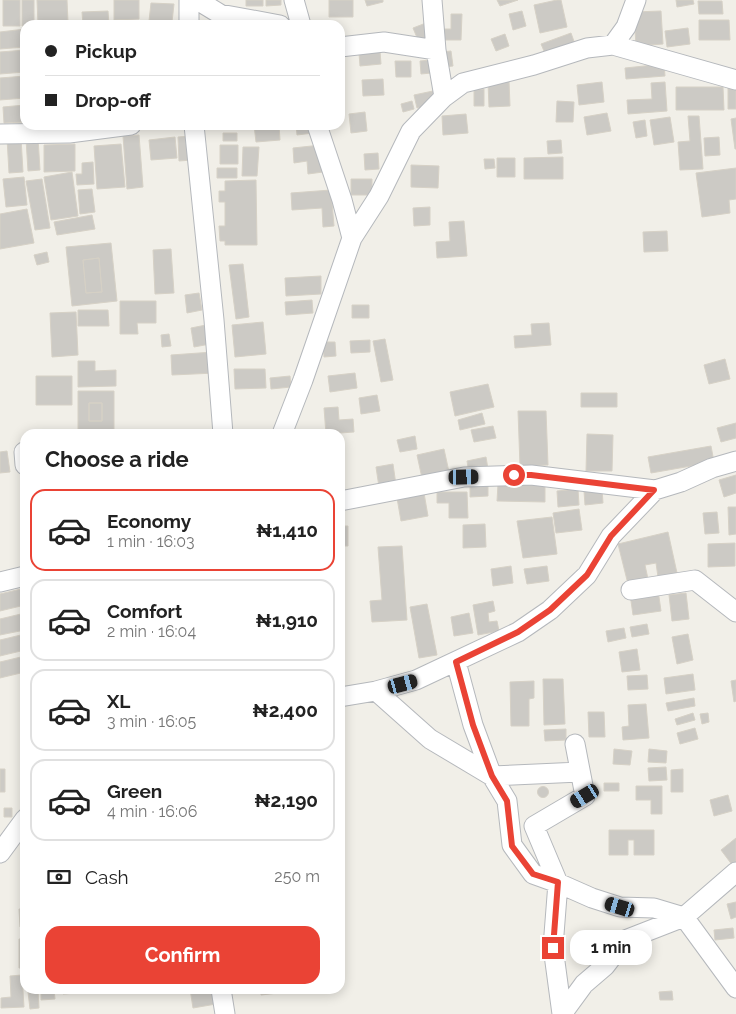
<!DOCTYPE html>
<html lang="en">
<head>
<meta charset="utf-8">
<style>
  body { margin:0; font-family:Raleway,sans-serif; background:#f2f2f2; color:#222; height:100vh; display:flex; flex-direction:column; font-size:19px; white-space:nowrap }
  * { box-sizing:border-box; margin:0 }
  p { font-size:16px; color:#767676 }
  .icon { flex:none; width:28px; height:28px; fill:none; stroke:currentColor; stroke-width:2; stroke-linecap:round; stroke-linejoin:round }
  .map { position:relative; flex:1; overflow:hidden }
  .details { position:absolute; left:20px; top:429px; width:325px; height:565px; display:flex; flex-direction:column; background:#fff; border-radius:15px; box-shadow:0 2px 12px #0003 }
  .details>* { flex:none }
  .banner { position:absolute; left:20px; top:20px; width:325px; height:110px; border-radius:15px; box-shadow:0 2px 12px #0003; display:grid; align-content:center; height:110px; padding:0 25px; background:#fff }
  .end { position:absolute; width:22px; height:22px; margin:-11px; border:6px solid #ea4335; background:#fff; box-shadow:0 0 0 2px #fff }
  .from { border-radius:50% }
  .bubble { position:absolute; height:35px; border-radius:15px; background:#fff; box-shadow:0 2px 12px #0003; font-size:16px; font-weight:700; line-height:35px; text-align:center }
  .car { position:absolute; width:15px; height:30px; margin:-15px -8px; border-radius:6px; box-shadow:0 0 4px 1px #0007; background:linear-gradient(#222 24%,#8ab4d8 0 40%,#222 0 76%,#8ab4d8 0 86%,#222 0) }
  .banner b { display:flex; align-items:center; gap:18px; height:48px; font-size:19px }
  .banner b+b { border-top:1px solid #e0e0e0 }
  .banner i { width:12px; height:12px; background:#222 }
  ul { padding:0; list-style:none }
  li { display:flex; align-items:center; gap:15px; height:82px; margin:0 10px 8px; padding:0 15px; border:2px solid #e0e0e0; border-radius:15px }
  li div { flex:1 }
  li b { display:block; font-size:19px }
  li em { font-style:normal; font-weight:700 }
  li.current { border-color:#ea4335 }
  li>.icon { width:45px; height:45px; stroke-width:1.5 }
  h2 { padding:0 25px; font-size:22px; line-height:60px }
  .pay { display:flex; align-items:center; gap:12px; height:55px; padding:0 25px; font-size:19px }
  .pay p { margin-inline-start:auto }
  .action { display:flex; gap:10px; margin-top:auto; padding:10px 25px }
  .action a { flex:1; height:58px; border-radius:15px; background:#ea4335; color:#fff; font-size:20px; font-weight:700; line-height:58px; text-align:center }
  .map>svg:first-child { display:block }
  .building { fill:#cccac5; stroke:#d6d1c6; fill-rule:evenodd }
  .lines { fill:none; stroke-linecap:round; stroke-linejoin:round }
  .street-casing { stroke:#b5b8bc; stroke-width:21 }
  .street { stroke:#fff; stroke-width:19 }
  .route { stroke:#ea4335; stroke-width:6 }
</style>
</head>
<body>
<div class="map">
<svg width="736" height="1014" viewBox="0 0 736 1014">
  <rect width="100%" height="100%" fill="#f1efe8"/>
  <!-- building -->
  <path class="building" d="M3,0H20V26H3Z
    M22,0H34V25L22,26Z
    M37,0H67L68,22L38,24Z
    M114,0H139V19L114,20Z
    M246,0H263V6H246Z
    M266,0H281V5L266,6Z
    M329,0H353V17H329Z
    M365,0H383V2L367,6Z
    M497,0H518L500,6Z
    M557,0H561L567,27L540,33L534,5Z
    M676,0H693L694,4L677,7Z
    M698,1H722L723,14H699Z
    M151,3L174,4L172,22L149,21Z
    M108,11L109,25H83L82,12Z
    M522,11L526,26L513,30L509,14Z
    M661,11L663,44L636,46L634,12Z
    M451,14H462L461,40H444V29H451Z
    M699,20H729L730,40H699Z
    M426,23L430,36L418,40L413,28Z
    M688,28L690,44L667,47L665,31Z
    M25,29V47L0,49V32Z
    M571,33L576,47L547,58L541,44Z
    M505,34L509,46L496,51L491,39Z
    M25,50V72L0,74V52Z
    M380,51L381,64L360,66L359,53Z
    M451,51L453,66L444,67L442,52Z
    M430,60L431,73L421,74L420,61Z
    M395,61H411V77H396Z
    M664,64L665,76L626,79L625,68Z
    M25,76V98L0,100V78Z
    M383,79L384,95L363,96L362,80Z
    M509,81L510,106L489,107L488,82Z
    M602,82L604,102L579,105L577,85Z
    M665,82L667,111L628,114L627,100L652,99L651,83Z
    M728,86H736V109H728Z
    M676,87H723L724,110H676Z
    M484,89V106H474V90Z
    M433,91L435,105L417,108L414,95Z
    M412,101L414,109L403,112L401,104Z
    M557,101L574,102L573,122H556Z
    M25,105V122L4,123L3,107Z
    M365,112L367,131L351,133L349,114Z
    M607,113L611,131L587,135L584,117Z
    M466,114L468,133L443,135L442,116Z
    M688,116H699L703,169L680,170L678,142L690,141Z
    M670,117L674,142L654,145L650,120Z
    M736,118V149H735L731,119Z
    M645,120L647,136L636,138L633,122Z
    M254,125H279L280,140L256,142Z
    M296,125H312L313,133L297,135Z
    M223,133H237V141H223Z
    M139,135L143,187L127,189L123,136Z
    M190,136L192,160L179,161L178,137Z
    M175,137L177,158L151,160L149,140Z
    M719,137L720,155L705,156L704,138Z
    M7,138H21L23,172L9,173Z
    M38,138L40,170L28,171L26,139Z
    M561,140L562,153L548,154L547,141Z
    M75,144V171L44,172V145Z
    M121,144L125,187L97,189L94,146Z
    M220,145H238V164H220Z
    M321,145L323,172L308,174L307,161L294,163L293,148Z
    M243,147H259L257,176H242Z
    M378,153L379,169L365,170L364,154Z
    M563,157V179H524V158Z
    M497,158H515V177H497Z
    M484,159H494L495,168L485,169Z
    M93,162L94,184L77,185L76,174H82V163Z
    M411,165L439,166L438,188L411,187Z
    M217,168H237V178H217Z
    M736,168V199L729,200L730,213L702,217L696,173Z
    M72,172L78,216L51,220L44,177Z
    M24,177L27,205L6,207L3,179Z
    M42,179L50,228L35,230L26,181Z
    M351,179H372V195H351Z
    M256,180L257,245H225V241H220L219,226H225V202H219V191H225V181Z
    M92,189L95,212L80,214L78,190Z
    M331,190L334,226L323,227L322,208L292,210L291,193Z
    M430,207V225L414,226L413,208Z
    M27,209L34,243L0,249V214Z
    M92,215L95,229L57,235L54,222Z
    M464,221L467,256L437,258L436,242L450,241L449,222Z
    M667,231L668,251L644,252L643,232Z
    M111,243L117,301L72,306L66,247ZM99,258L102,292L86,293L83,260Z
    M171,249L174,293L155,294L153,250Z
    M47,252L49,262L37,265L34,255Z
    M99,258L102,292L86,293L83,260Z
    M243,264L249,317L236,319L229,265Z
    M321,276V294L286,296L285,278Z
    M199,293L202,310L187,313L185,295Z
    M312,300L313,313L286,315L285,302Z
    M120,301H156V323H137L138,334H120Z
    M352,305H369V318H352Z
    M78,310H108L109,326H78Z
    M76,312L78,355L52,357L50,313Z
    M263,322L266,354L235,357L232,325Z
    M549,323L551,345L515,348L514,336L532,335L531,324Z
    M206,325L210,344L194,347L191,328Z
    M169,334L171,346L162,347L161,335Z
    M385,339L393,380L381,382L373,341Z
    M370,340V352L351,353L350,341Z
    M323,342H335L336,356L324,357Z
    M213,352L215,373L172,375L171,355Z
    M725,359L730,379L709,384L704,365Z
    M78,361H95V371L116,370V386L78,387Z
    M234,369H265L266,388L235,389Z
    M355,373L357,388L330,392L328,376Z
    M36,376H72V405H36Z
    M290,376L291,387L271,389L270,378Z
    M488,384L494,407L455,416L450,392Z
    M78,391H114V432H78ZM89,403H102V421H89Z
    M581,393H617V407H581Z
    M377,395L380,411L361,414L359,398Z
    M89,403H102V421H89Z
    M338,407L339,420L353,419L354,432L326,434L324,408Z
    M518,411H546L548,465L520,466Z
    M482,413L485,424L460,430L458,420Z
    M736,423V438L721,442L717,428Z
    M493,426L496,438L474,442L471,430Z
    M587,434L613,435L612,471H586Z
    M415,436L417,449L400,452L397,440Z
    M711,446L714,462L651,473L648,457Z
    M444,449L449,472L422,478L417,455Z
    M7,451L10,472L0,473V452Z
    M486,457L488,469L469,473L467,461Z
    M393,464L396,485L379,487L376,467Z
    M736,475V493L724,497L719,480Z
    M470,483H488V496L470,497Z
    M498,484L545,486V502L497,501Z
    M578,489L579,505L558,507L557,491Z
    M602,489L603,503L585,505L584,491Z
    M437,492H467L468,518H449V503H437Z
    M424,493L428,516L401,521L397,498Z
    M728,507H736V534L729,535Z
    M579,509L582,530L556,533L553,513Z
    M717,512L719,533L705,534L703,513Z
    M552,517L557,554L523,558L517,521Z
    M485,524L486,547L463,548V525Z
    M340,526H348V546H340Z
    M668,532L677,573L658,577L656,563L645,565L648,579L628,584L618,544Z
    M735,543V566L708,567V544Z
    M402,546L407,620L372,622L370,601L382,600L378,547Z
    M511,566L513,583L493,586L491,569Z
    M547,566L549,581L527,584L524,569Z
    M25,588V605L0,611V594Z
    M658,590L661,611L633,615L630,594Z
    M686,593L689,619L672,621L669,595Z
    M493,601L495,611L488,613L489,622L497,621L499,631L478,635L473,605Z
    M427,604L437,655L419,658L410,607Z
    M25,613V630L0,635V619Z
    M469,613L473,633L454,636L451,617Z
    M647,624L649,634L632,637L630,627Z
    M624,628L626,638L608,642L606,631Z
    M25,634V650L0,656V640Z
    M688,634L693,660L677,664L672,637Z
    M637,649L640,670L622,672L619,652Z
    M25,656V672L0,678V662Z
    M693,674L695,690L666,694L664,678Z
    M647,675L648,689L628,690L627,676Z
    M543,679H563L565,724L544,725Z
    M736,680V701L734,702L731,681Z
    M534,681V698L529,699V726H511L510,682Z
    M694,698L695,706L668,711L666,703Z
    M646,704L649,738L623,740L622,727L629,726L628,705Z
    M588,712H604L605,737H589Z
    M693,713L695,720L677,725L675,719Z
    M708,713L709,722L702,724L700,714Z
    M695,728L698,739L680,744L677,733Z
    M566,729V740L545,741L544,730Z
    M614,749L632,751L630,765L613,764Z
    M649,749L667,751L666,763L648,762Z
    M666,767L667,780L649,781L648,768Z
    M0,769H5V792H0Z
    M683,769V792H671V770Z
    M604,783H619V791H604Z
    M636,786H662V814H651V800H636Z
    M537.5 792a5.5 5.5 0 1 1 11 0a5.5 5.5 0 1 1-11 0Z
    M728,795L732,811L714,816L710,800Z
    M4,808H12V817H4Z
    M609,830H654V855H634V840H628V855H609Z
    M736,838V863L733,866L721,850Z
    M736,902V917L731,919L727,904Z
    M19,909H25V926L20,927Z
    M733,928L734,938L715,940L714,930Z
    M19,939H25V968H19Z
    M22,975L24,1007L1,1008V998L11,997L10,976Z
    M41,989H54L55,999L41,1000Z
    M63,989H77V993L63,994Z
    M190,989H214L216,1004L193,1008Z
    M261,989H278V993L261,995Z
    M38,991L39,1008L30,1009L28,992Z
    M672,991L673,1000H660L659,992Z"/>
  <g class="lines">
    <defs>
      <path id="street" d="M189,0V25
        M197,0L220,14L280,25
        M294,0L301,25
        M432,0L436,50L444,97
        M613,45L626,27L636,0
        M340,47L384,42L436,50
        M194,125L214,320L223,434
        M317,125L342,200L352,238
        M0,134L69,133L131,125
        M282,434L303,380L352,238L379,196L411,131L444,97L463,83L534,65L587,48L613,45L736,80
        M24,452L25,465
        M340,501L464,477L531,475L655,490L681,482L712,468L736,461
        M0,582L25,576
        M631,590L695,580L736,612
        M456,662L473,725L492,776L507,801L512,845L533,874L558,883L592,898L620,907L654,908L684,917L736,988
        M376,691L430,739L492,776L580,772
        M340,697L376,691L416,680L518,632L550,610L587,575L611,536L655,490
        M0,853L25,819
        M221,989L225,1014
        M562,1014L553,947L558,883L534,826L585,796L575,744
        M562,1014L584,984L605,966L625,940L684,917L736,872"/>
    </defs>
    <!-- street casing -->
    <use href="#street" class="street-casing"/>
    <!-- street -->
    <use href="#street" class="street"/>
  </g>
  <g class="lines">
    <!-- route -->
    <path class="route" d="M514,475H531L654,490L611,536L587,575L550,610L518,632L456,662L473,725L492,776L507,801L512,846L533,874L558,882L553,948"/>
  </g>
</svg>
<i class="end from" style="left:514px;top:475px"></i>
<i class="end" style="left:553px;top:948px"></i>
<div class="bubble" style="left:570px;top:930px;width:82px">1 min</div>
<i class="car" style="left:464px;top:477px;rotate:89deg"></i>
<i class="car" style="left:403px;top:684px;rotate:75deg"></i>
<i class="car" style="left:585px;top:796px;rotate:239deg"></i>
<i class="car" style="left:620px;top:907px;rotate:287deg"></i>
<div class="banner">
<b><i class="from"></i>Pickup</b>
<b><i></i>Drop-off</b>
</div>
<section class="details">
<h2>Choose a ride</h2>
<ul>
<li class="current"><svg class="icon" aria-label="car" viewBox="0 0 24 24"><path d="M5 17H2v-5l4-1 3-4h7l3 4 3 1v5h-3M9 17h6M6 11h13"/><circle cx="7" cy="17" r="2"/><circle cx="17" cy="17" r="2"/></svg><div><b>Economy</b><p>1 min · 16:03</p></div><em>₦1,410</em></li>
<li><svg class="icon" aria-label="car" viewBox="0 0 24 24"><path d="M5 17H2v-5l4-1 3-4h7l3 4 3 1v5h-3M9 17h6M6 11h13"/><circle cx="7" cy="17" r="2"/><circle cx="17" cy="17" r="2"/></svg><div><b>Comfort</b><p>2 min · 16:04</p></div><em>₦1,910</em></li>
<li><svg class="icon" aria-label="car" viewBox="0 0 24 24"><path d="M5 17H2v-5l4-1 3-4h7l3 4 3 1v5h-3M9 17h6M6 11h13"/><circle cx="7" cy="17" r="2"/><circle cx="17" cy="17" r="2"/></svg><div><b>XL</b><p>3 min · 16:05</p></div><em>₦2,400</em></li>
<li><svg class="icon" aria-label="car" viewBox="0 0 24 24"><path d="M5 17H2v-5l4-1 3-4h7l3 4 3 1v5h-3M9 17h6M6 11h13"/><circle cx="7" cy="17" r="2"/><circle cx="17" cy="17" r="2"/></svg><div><b>Green</b><p>4 min · 16:06</p></div><em>₦2,190</em></li>
</ul>
<div class="pay"><svg class="icon" aria-label="cash" viewBox="0 0 24 24"><path d="M3 7h18v10H3z"/><circle cx="12" cy="12" r="2"/></svg>Cash<p>250 m</p></div>
<div class="action"><a>Confirm</a></div>
</section>
</div>
</body>
</html>
